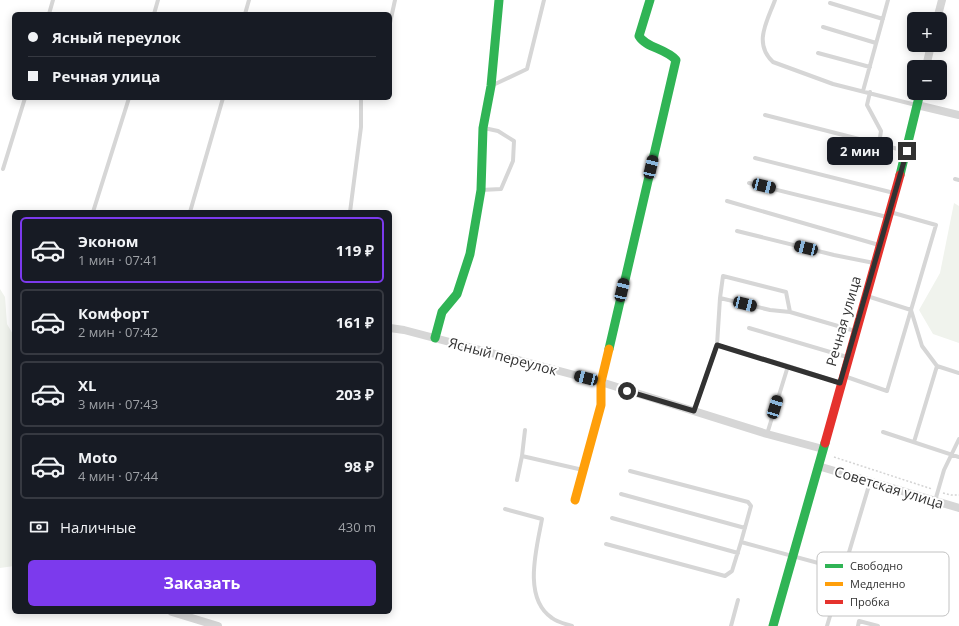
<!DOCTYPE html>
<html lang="ru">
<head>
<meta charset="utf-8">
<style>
  body { margin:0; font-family:"Open Sans",sans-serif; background:#20242c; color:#f1f3f6; height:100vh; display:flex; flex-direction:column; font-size:15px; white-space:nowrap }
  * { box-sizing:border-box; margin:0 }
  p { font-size:13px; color:#9ea1a6 }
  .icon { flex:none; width:22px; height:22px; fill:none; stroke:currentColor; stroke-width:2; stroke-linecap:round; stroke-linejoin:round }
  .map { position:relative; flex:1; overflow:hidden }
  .side { position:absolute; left:12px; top:210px; width:380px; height:404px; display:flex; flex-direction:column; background:#171b24; border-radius:6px; box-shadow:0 2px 10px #0003 }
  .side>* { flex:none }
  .banner { position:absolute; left:12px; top:12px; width:380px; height:88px; border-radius:6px; box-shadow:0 2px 10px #0003; display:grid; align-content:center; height:88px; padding:0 16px; background:#171b24 }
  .buttons { position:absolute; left:907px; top:12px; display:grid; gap:8px }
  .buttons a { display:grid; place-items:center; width:40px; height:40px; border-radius:6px; background:#171b24; box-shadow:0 2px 10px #0003; font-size:20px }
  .end { position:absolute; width:18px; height:18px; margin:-9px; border:5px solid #323232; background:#fff; box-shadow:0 0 0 2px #fff }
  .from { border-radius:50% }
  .bubble { position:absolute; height:28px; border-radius:6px; background:#171b24; box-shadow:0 2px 10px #0003; font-size:13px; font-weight:700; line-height:28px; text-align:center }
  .car { position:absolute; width:12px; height:24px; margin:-12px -6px; border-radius:5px; box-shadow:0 0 3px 1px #0007; background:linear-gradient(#222 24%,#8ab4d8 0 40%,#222 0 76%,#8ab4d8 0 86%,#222 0) }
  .banner b { display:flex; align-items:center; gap:14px; height:38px; font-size:15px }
  .banner b+b { border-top:1px solid #363941 }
  .banner i { width:10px; height:10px; background:#f1f3f6 }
  ul { padding:7px 0 0; list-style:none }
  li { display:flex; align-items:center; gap:12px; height:66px; margin:0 8px 6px; padding:0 8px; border:2px solid #363941; border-radius:6px }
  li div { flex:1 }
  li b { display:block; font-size:15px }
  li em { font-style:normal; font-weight:700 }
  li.current { border-color:#7c3aed }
  li>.icon { width:36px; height:36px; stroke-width:1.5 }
  .pay { display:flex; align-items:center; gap:10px; height:44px; padding:0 16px; font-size:15px }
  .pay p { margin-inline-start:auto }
  .button { display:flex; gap:8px; margin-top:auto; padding:8px 16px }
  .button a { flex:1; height:46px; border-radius:6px; background:#7c3aed; color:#fff; font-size:16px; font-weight:700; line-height:46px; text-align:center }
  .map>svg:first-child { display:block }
  .green { fill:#f0f3ed }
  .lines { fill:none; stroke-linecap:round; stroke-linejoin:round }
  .path { stroke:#d4d4d4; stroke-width:1.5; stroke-dasharray:2 2; stroke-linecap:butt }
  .lane { stroke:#d6d6d6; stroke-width:4 }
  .street { stroke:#d6d6d6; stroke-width:8 }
  .fast { stroke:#30b455; stroke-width:9 }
  .slow { stroke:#ff9f0a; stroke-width:9 }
  .jam { stroke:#e5322d; stroke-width:9 }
  .route { stroke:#323232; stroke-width:5 }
  .labels { text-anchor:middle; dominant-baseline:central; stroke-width:4; stroke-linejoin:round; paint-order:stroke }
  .street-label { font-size:14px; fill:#323232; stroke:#fff }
  .key { fill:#fff; stroke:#c2c2c2; stroke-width:1 }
  .key-label { font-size:11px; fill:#323232 }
</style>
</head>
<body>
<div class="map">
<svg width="959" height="626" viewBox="0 0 959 626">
  <rect width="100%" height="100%" fill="#fff"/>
  <!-- green -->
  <path class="green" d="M954,203L959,206V343L933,334L919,310L940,273Z
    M0,289L5,297L7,324L14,336V566L0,568Z"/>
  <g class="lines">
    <!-- path -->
    <path class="path" d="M834,457L932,489
      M943,493L951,495H959"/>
    <!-- lane -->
    <path class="lane" d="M775,0C767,22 753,43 773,62L833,84L916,105
      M830,3L883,19
      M49,14L53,0
      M154,14L158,0
      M245,14L249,0
      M390,23L395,0
      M823,27L876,43
      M818,53L870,67
      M493,85L527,69L544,0
      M863,91L888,0
      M870,92L867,105L881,131L879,144
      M765,115L906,151
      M755,158L894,193
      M3,169L25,98
      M955,179L959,180
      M749,183L887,217
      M481,190L501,189L513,161L514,141L498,131L484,128
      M727,201L879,245
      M93,212L129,98
      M190,212L223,98
      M350,212L361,127V98
      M890,212L936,225L911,310L922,346L937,366L959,373
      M737,231L834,255L874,263
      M720,298L723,276L786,292L790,312
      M749,328L847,357
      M717,345L788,366L767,434
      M788,366L840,383
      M844,376L887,391L911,310L867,296
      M694,411L717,345L720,298L770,310L790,312L855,331
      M883,432L959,457
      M914,442L937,366
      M522,456L525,430
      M630,471L748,502L751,506L741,542L844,570
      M517,480L522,456L583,470
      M621,494L745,528
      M935,501L944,470L959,439
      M505,509L542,519C537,547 522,598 552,618C557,622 566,624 572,626
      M612,518L738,553
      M606,544L725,576L732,571L741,542
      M731,626L738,600
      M827,626L870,482
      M858,626L859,621L878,626"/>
    <!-- street -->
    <path class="street" d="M937,19L942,0
      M926,67L931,45
      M917,105L959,115
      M390,328L404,330L601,382L767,434L823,449
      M818,466L959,508
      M172,612L218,626"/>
    <!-- fast -->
    <path class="fast" d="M900,175L920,93
      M435,338L442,312L457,294L470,254L481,190L483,128L491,86L499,0
      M609,349L676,60C665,48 646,48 639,36L650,0
      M773,626L825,443"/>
    <!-- slow -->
    <path class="slow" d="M575,500L601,405V382L609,349"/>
    <!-- jam -->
    <path class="jam" d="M825,443L900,175"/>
  </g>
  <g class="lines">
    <!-- route -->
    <path class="route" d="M627,391L694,411L717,345L840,383L907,151"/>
  </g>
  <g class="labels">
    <!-- street labels -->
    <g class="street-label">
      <text transform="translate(843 321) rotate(-74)">Речная улица</text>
      <text transform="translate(503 356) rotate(15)">Ясный переулок</text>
      <text transform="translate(889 487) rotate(17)">Советская улица</text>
    </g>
  </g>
  <!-- legend -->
  <rect x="817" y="552" width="132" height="64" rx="6" class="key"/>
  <rect x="825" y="564" width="18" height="4" fill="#30b455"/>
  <rect x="825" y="582" width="18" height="4" fill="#ff9f0a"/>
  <rect x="825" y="600" width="18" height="4" fill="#e5322d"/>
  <g class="key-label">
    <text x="850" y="570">Свободно</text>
    <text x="850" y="588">Медленно</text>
    <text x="850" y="606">Пробка</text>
  </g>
</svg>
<div class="buttons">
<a>+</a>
<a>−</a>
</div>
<i class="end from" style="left:627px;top:391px"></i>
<i class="end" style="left:907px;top:151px"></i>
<div class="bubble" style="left:827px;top:137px;width:66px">2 мин</div>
<i class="car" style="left:651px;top:167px;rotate:13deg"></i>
<i class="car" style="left:764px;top:186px;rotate:104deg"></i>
<i class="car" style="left:806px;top:248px;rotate:284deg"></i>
<i class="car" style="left:622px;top:290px;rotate:13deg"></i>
<i class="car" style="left:745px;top:304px;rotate:104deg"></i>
<i class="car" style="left:586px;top:378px;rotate:285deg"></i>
<i class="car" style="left:775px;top:407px;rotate:17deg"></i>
<div class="banner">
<b><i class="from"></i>Ясный переулок</b>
<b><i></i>Речная улица</b>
</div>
<section class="side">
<ul>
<li class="current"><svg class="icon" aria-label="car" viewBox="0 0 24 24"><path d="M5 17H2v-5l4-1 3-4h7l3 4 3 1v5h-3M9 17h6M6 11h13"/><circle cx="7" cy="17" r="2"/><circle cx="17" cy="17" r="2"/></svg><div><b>Эконом</b><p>1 мин · 07:41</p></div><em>119 ₽</em></li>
<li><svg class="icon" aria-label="car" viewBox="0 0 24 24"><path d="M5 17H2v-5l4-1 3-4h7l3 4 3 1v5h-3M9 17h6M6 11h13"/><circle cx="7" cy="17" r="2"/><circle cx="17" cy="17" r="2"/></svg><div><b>Комфорт</b><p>2 мин · 07:42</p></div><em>161 ₽</em></li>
<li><svg class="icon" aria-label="car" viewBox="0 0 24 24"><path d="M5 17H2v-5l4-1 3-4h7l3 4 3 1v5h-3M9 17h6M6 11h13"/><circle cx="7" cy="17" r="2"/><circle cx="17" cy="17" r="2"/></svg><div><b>XL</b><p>3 мин · 07:43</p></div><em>203 ₽</em></li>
<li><svg class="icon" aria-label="car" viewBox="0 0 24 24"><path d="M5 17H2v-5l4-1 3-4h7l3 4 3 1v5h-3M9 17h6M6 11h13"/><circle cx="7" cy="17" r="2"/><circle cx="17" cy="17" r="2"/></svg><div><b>Moto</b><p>4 мин · 07:44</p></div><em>98 ₽</em></li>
</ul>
<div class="pay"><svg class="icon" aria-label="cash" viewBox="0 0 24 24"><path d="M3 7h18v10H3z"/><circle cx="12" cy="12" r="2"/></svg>Наличные<p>430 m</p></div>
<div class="button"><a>Заказать</a></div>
</section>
</div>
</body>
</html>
